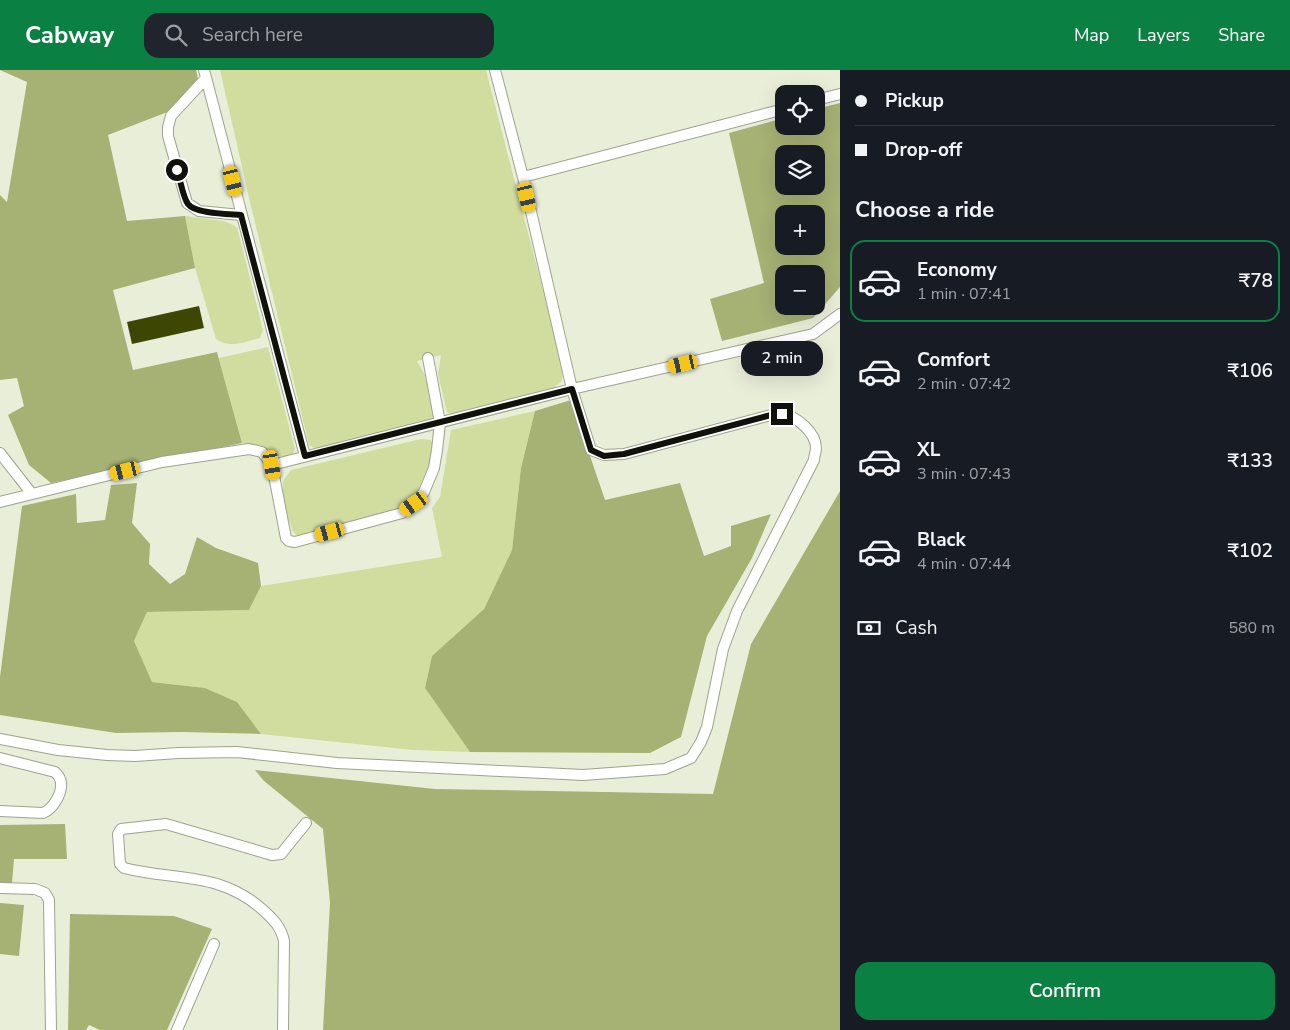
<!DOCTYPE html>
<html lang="en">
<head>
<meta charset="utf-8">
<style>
  body { margin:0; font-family:"Nunito Sans",sans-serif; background:#20242c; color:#f1f3f6; height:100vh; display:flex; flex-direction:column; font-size:19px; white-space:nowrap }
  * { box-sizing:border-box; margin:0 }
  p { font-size:16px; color:#9ea1a6 }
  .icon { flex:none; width:28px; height:28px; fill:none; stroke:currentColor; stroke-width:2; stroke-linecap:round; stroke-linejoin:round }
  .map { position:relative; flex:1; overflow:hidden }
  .sheet { display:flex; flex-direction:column; background:#171b24; width:450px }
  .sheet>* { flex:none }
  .hud { display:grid; align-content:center; height:110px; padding:0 15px; background:#171b24 }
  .fabs { position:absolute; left:775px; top:15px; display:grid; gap:10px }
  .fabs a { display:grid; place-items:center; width:50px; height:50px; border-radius:10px; background:#171b24; box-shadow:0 5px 20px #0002; font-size:25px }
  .end { position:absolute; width:22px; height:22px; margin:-11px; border:6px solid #10110a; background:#fff; box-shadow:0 0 0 2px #fff }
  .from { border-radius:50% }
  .bubble { position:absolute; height:35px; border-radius:15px; background:#171b24; box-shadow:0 5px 20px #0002; font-size:16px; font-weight:600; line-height:35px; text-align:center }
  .car { position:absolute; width:15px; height:30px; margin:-15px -8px; border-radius:6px; box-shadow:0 0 4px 1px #0007; background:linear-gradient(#f5c518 24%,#345 0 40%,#f5c518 0 76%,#345 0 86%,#f5c518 0) }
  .hud b { display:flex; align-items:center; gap:18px; height:48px; font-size:19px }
  .hud b+b { border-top:1px solid #363941 }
  .hud i { width:12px; height:12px; background:#f1f3f6 }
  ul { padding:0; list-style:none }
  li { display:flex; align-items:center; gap:15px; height:82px; margin:0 10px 8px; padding:0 5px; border:2px solid transparent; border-radius:15px }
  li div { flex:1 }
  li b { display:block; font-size:19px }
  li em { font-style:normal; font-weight:600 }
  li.current { border-color:#0b8043 }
  li>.icon { width:45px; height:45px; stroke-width:1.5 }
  h2 { padding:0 15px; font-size:22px; line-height:60px }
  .pay { display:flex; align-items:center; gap:12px; height:55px; padding:0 15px; font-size:19px }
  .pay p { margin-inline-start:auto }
  .cta { display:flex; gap:10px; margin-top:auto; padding:10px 15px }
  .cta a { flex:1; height:58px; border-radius:15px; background:#0b8043; color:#fff; font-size:20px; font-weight:600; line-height:58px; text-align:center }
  header { display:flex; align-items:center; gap:30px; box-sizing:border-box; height:70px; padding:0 25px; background:#0b8043; color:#fff }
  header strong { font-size:24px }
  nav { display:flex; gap:28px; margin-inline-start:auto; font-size:18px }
  .search { width:350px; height:45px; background:#20242c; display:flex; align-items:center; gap:12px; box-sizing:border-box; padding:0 18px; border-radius:15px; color:#9ea1a6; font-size:19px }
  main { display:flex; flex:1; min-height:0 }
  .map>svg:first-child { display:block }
  .green { fill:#d1dc9f }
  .forest { fill:#a6b174; fill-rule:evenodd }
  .building { fill:#3e4603 }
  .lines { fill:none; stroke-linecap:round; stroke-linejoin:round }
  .minor-casing { stroke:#9ea28f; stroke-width:12 }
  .minor { stroke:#fff; stroke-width:10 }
  .route { stroke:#10110a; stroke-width:6 }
</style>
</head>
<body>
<header>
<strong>Cabway</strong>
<div class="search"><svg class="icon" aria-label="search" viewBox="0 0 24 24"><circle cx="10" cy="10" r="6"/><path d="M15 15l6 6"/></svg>Search here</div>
<nav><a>Map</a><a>Layers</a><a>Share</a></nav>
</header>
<main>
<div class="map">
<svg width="840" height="960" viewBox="0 0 840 960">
  <rect width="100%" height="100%" fill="#e9eed9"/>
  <!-- green -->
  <path class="green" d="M220,0H486L563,298L562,311L554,318L455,346L447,342L438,304L441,285L417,291L425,305L435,345L429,352L316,379L309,375L250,132Z
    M185,146L224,151L237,157L263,260L260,268C244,272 231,279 216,269L195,198Z
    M268,277L295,379L292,386H279L267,379L242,373L219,288Z
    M535,341L521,398L512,480L484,539L432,586L425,618L470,682L413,680L261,664L237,632L205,618L152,612L134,571L147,542L249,540L261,516L442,487L432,438L440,427L451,360Z
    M421,369L431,370L435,380L417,423L402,442L300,468L293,462L283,432V411L291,400Z"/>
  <!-- forest -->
  <path class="forest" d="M0,0H196L199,13L170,41L108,65L127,151L185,146L195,198L113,220L133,300L217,282L242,373L51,413L29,395L8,345L24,336L17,308L0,310V125L7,132L27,12Z
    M840,33V217L813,248L722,271L710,229L764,213L729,63L784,48V56H816V39ZM784,84H816V116H784ZM784,144H816V176H784ZM784,204H816V236H784Z
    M571,330L605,430L680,413L704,486L731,476V456L771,444L752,488L707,566L681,667L650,683L470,682L425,618L432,586L484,539L512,480L521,398L535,341Z
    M137,413L132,453L150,474L149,494L170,514L185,504L197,467L216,478L258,493L261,516L249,540L147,542L134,571L152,612L205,618L237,632L261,664L182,662L116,663L0,645V607L22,436L76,424L77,453L105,450L111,415Z
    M840,421V960H323L330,833L323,759L264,711L255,700L435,719L713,724L751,574Z
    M65,754L67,789H14L12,813H0V755Z
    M0,833L24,835L19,886L0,884Z
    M70,844L174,846L212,859L167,960H100L89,955L86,960H68Z"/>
  <!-- building -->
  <path class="building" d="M199,236L204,258L132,274L127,252Z"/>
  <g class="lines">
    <defs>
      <path id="minor" d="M204,0L305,386
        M206,8L171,46L168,57V66L187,133L199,141L241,145
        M816,30L840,24
        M523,107L784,39
        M0,383L32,424
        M272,395L572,319L813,264L840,244
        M0,432L162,392L249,379L262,382L272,395L286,468L289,471L295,472L402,443L414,434L424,422L434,398L437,380L440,353L428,288
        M0,669L58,680L107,685L135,686L178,683L237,682L337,693L583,705L665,699L691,688L701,672L707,657L723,579L737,541L814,390C814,386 816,382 816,378C816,363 797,346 782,344C779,344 774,345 771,345L624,384L604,385L591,380L572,319L523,107L495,0
        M0,688L55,702C58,705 61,708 61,713C62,724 53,739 43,743L0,741
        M0,818L35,819L45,823L49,830L51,960
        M177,960L214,874
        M283,960L284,871C281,857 274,850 263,840C220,801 175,811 124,798L120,794L118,764L121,759L166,754L272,785L281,784L306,753"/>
    </defs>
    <!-- minor casing -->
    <use href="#minor" class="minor-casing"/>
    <!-- minor -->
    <use href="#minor" class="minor"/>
  </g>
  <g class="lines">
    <!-- route -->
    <path class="route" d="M177,100C180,108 183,128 188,134C195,144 229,144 241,145L305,386L572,319L591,380L604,386L624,384L771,345L782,344"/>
  </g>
</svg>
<div class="fabs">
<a><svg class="icon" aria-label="locate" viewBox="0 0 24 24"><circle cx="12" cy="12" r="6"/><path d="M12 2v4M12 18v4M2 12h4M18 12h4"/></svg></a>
<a><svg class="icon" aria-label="layers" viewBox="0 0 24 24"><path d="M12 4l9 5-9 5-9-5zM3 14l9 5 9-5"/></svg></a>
<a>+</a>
<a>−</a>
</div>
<i class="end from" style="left:177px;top:100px"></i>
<i class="end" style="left:782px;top:344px"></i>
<div class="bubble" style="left:741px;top:271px;width:82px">2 min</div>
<i class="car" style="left:233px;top:111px;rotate:166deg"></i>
<i class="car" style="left:527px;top:127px;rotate:167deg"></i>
<i class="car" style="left:683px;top:294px;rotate:257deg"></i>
<i class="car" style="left:272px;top:395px;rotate:170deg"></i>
<i class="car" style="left:125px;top:401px;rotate:256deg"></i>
<i class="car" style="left:414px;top:434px;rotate:235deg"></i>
<i class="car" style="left:330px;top:462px;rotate:255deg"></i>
</div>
<section class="sheet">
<div class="hud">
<b><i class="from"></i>Pickup</b>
<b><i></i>Drop-off</b>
</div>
<h2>Choose a ride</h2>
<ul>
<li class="current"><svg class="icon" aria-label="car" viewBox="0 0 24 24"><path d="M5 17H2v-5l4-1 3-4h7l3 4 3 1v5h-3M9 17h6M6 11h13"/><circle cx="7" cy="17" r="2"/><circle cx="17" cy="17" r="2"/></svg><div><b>Economy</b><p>1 min · 07:41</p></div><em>₹78</em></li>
<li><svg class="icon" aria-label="car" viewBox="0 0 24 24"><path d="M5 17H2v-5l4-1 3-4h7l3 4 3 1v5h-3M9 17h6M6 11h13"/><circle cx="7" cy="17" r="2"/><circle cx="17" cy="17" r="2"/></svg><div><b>Comfort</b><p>2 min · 07:42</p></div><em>₹106</em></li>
<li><svg class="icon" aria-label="car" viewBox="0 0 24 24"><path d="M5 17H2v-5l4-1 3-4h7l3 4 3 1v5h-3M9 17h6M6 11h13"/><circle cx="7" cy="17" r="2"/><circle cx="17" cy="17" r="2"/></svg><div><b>XL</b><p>3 min · 07:43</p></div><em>₹133</em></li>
<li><svg class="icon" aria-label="car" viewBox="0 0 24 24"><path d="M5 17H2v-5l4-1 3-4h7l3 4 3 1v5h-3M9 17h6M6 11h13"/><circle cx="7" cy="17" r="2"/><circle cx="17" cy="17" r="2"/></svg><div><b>Black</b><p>4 min · 07:44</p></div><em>₹102</em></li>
</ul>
<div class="pay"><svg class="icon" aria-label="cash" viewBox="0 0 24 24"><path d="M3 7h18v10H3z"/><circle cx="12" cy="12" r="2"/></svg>Cash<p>580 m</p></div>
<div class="cta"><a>Confirm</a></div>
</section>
</main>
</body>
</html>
